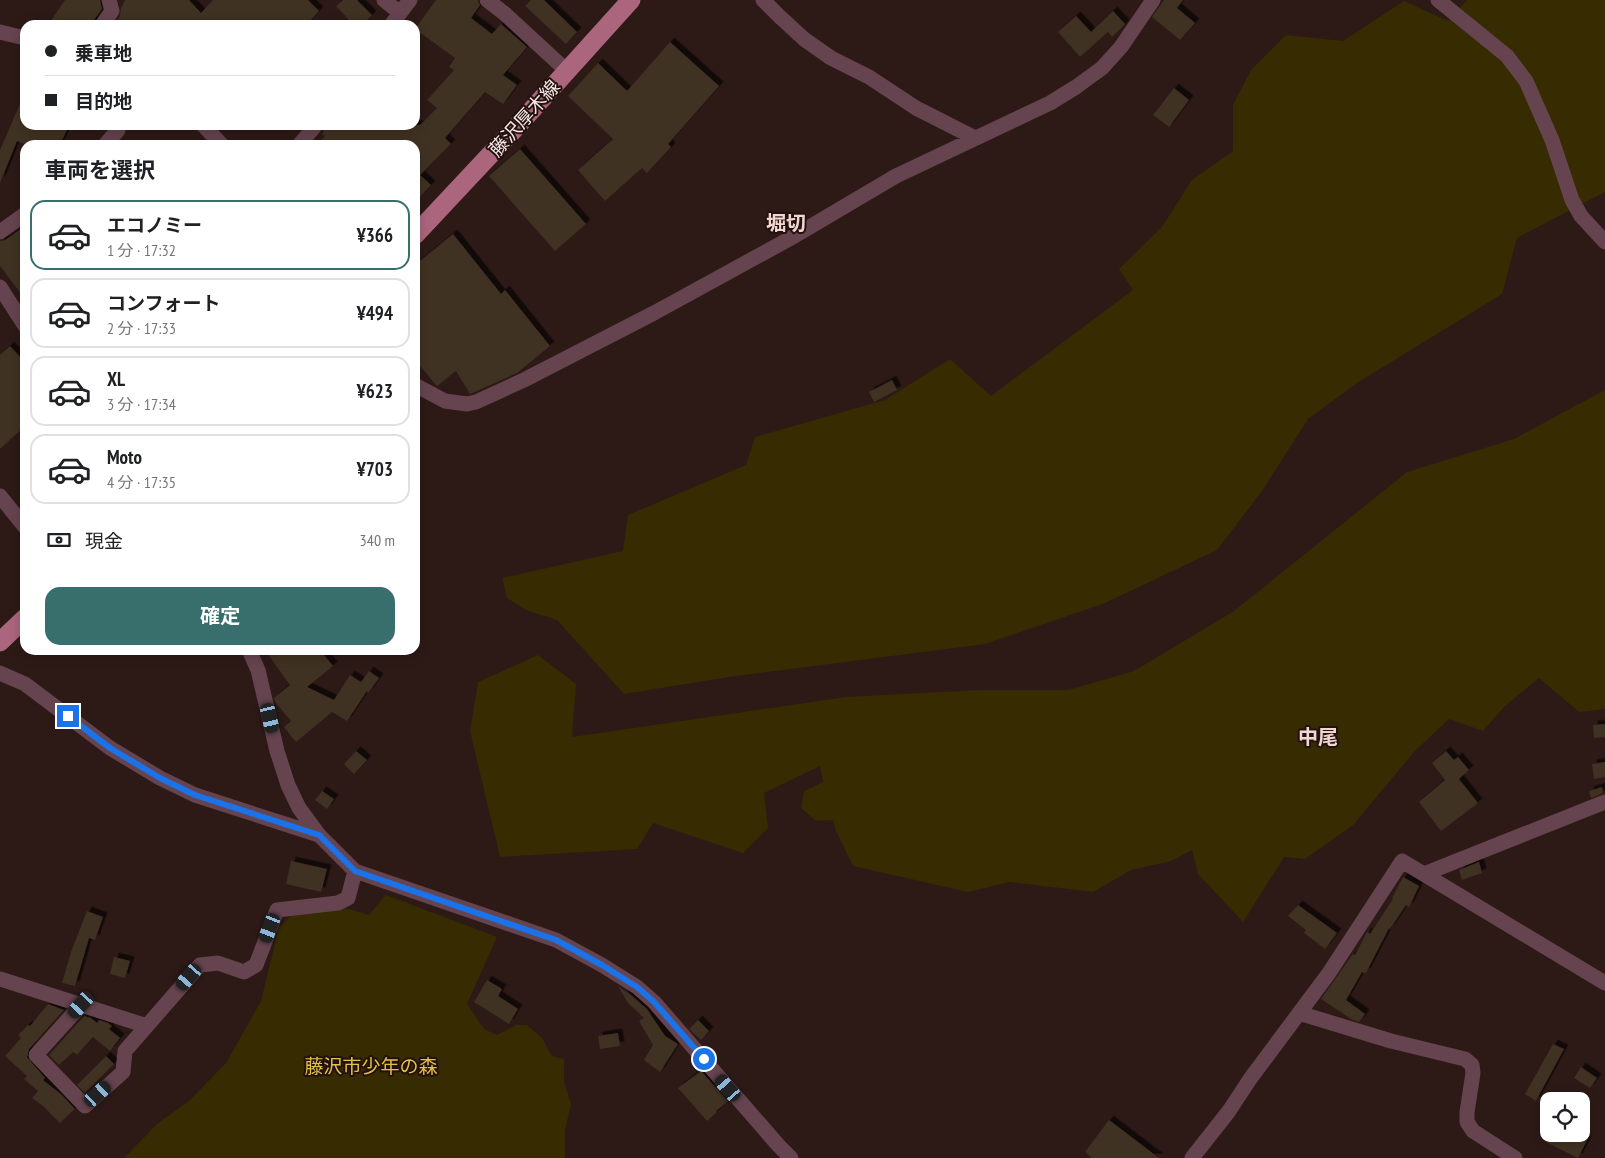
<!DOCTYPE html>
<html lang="ja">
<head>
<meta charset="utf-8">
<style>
  body { margin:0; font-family:"PT Sans Narrow","Noto Sans JP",sans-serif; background:#f6f6f6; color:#202124; height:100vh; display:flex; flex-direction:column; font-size:19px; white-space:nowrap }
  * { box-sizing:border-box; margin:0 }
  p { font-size:16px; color:#757577 }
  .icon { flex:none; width:28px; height:28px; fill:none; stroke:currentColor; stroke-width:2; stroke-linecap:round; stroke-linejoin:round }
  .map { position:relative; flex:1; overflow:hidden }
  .details { position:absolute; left:20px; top:140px; width:400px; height:515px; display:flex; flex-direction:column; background:#fff; border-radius:15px; box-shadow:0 2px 12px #0003 }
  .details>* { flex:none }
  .guide { position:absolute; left:20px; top:20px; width:400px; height:110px; border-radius:15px; box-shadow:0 2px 12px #0003; display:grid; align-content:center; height:110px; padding:0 25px; background:#fff }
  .fabs { position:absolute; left:1540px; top:1092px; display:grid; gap:10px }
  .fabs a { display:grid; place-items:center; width:50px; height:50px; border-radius:10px; background:#fff; box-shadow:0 2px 12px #0003; font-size:25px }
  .end { position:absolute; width:22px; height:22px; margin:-11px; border:6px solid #1a73e8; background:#fff; box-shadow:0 0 0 2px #fff }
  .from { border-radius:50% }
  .car { position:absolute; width:15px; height:30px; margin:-15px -8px; border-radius:6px; box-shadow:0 0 4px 1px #0007; background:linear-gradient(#222 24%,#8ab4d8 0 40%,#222 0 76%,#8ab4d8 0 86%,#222 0) }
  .guide b { display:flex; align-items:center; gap:18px; height:48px; font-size:19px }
  .guide b+b { border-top:1px solid #e0e0e0 }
  .guide i { width:12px; height:12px; background:#202124 }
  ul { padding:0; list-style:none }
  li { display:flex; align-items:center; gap:15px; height:70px; margin:0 10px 8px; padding:0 15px; border:2px solid #e0e0e0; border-radius:15px }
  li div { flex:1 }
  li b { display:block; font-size:19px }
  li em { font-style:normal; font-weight:700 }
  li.on { border-color:#386f6c }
  li>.icon { width:45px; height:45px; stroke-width:1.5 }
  h2 { padding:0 25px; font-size:22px; line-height:60px }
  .pay { display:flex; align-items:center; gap:12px; height:55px; padding:0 25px; font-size:19px }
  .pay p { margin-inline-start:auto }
  .primary-button { display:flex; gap:10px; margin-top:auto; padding:10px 25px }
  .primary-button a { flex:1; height:58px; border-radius:15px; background:#386f6c; color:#fff; font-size:20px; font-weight:700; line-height:58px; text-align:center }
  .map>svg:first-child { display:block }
  .green { fill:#362b01 }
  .building { fill:#3f3023; filter:url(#shadow) }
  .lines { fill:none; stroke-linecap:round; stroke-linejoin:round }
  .minor { stroke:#66444f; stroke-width:15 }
  .major { stroke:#ab667d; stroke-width:19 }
  .route { stroke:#1a73e8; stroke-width:6 }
  .labels { text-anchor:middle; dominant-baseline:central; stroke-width:4; stroke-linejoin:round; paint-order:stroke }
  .street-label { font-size:19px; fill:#f6e8e6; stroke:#23110e }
  .park-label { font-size:19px; fill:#e2c149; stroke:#23110e }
  .neighbourhood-label { font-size:20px; font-weight:bold; fill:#f1d6d2; stroke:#23110e }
</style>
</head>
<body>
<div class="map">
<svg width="1605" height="1158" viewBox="0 0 1605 1158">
  <defs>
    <filter id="shadow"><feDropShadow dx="4.5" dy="-4.5" stdDeviation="0" flood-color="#0009"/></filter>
  </defs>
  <rect width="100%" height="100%" fill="#2d1a17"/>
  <!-- green -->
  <path class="green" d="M1467,0H1605V192L1517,238L1502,294L1357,383L1308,419L1262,491L1217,550L1103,604L985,644L729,677L624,694L557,620L526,610L507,598L502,578L623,551L628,515L746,465L755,437L885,400L950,359L991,396L1133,290L1119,269L1162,227L1192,180L1233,151V105L1251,70L1286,35L1343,41L1404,1L1448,21Z
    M1605,390V709L1579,712L1539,678L1505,706L1483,731L1449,719L1415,751L1353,825L1305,859L1284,857L1243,922L1198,874L1192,850L1171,861L1131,870L1093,892L1009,882L968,892L853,866L836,831L833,820L816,821L801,808L804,791L823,782L820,766L764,793L768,828L743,853L653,823L637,849L500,857L470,731L478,682L538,655L576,684L572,737L846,697L979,690H1068L1134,671L1234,611L1407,472L1514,439Z
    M386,895L497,937L467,1004L484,1029L497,1035L516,1025H527L542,1038L552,1056L564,1059V1082L571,1104L565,1130V1158H124L157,1124L189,1101L226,1063L261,1001L279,927L301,907H341L369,915Z"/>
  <!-- building -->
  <path class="building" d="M65,0H100L102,9L94,20L93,25H48Z
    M125,0H189L201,13L213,0H308L319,11L306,25H114L120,16L121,8Z
    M343,0H357L372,15L362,25H341L348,19L336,6Z
    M436,0H478L480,5L471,18L492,34L501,24L527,47L503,75L517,85L503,104L485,92L445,138L451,144L420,175L431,185L415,202V145H316L325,136L322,134L327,125H420L437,108L427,100L454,70L449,67L455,58L415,29Z
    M531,0H544L577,32L566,44L525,6Z
    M1164,0H1183L1177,8L1195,23L1180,40L1152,17Z
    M1113,11L1125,24L1112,37L1108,32L1080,57L1058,32L1076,16L1091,32Z
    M670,42L719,86L668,144L671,147L647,173L642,168L605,201L578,170L613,139L568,96L598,63L627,91Z
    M1174,88L1189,100L1169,127L1153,115Z
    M25,92V125H69L60,145H27L17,141L0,183V150Z
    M520,149L586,224L555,251L489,176Z
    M25,226V299L0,266V241L5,240Z
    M453,234L501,294L505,290L550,346L517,373L470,394L456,371L437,386L415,360V265Z
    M10,346L25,362V426L0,449V355Z
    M892,380L897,390L874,402L869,392Z
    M265,650H320L333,666L307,687L334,700L350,675L361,682L369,671L379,678L368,693L367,691L347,721L332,712L296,742L284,727L291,721L275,702L274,698L290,685Z
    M1605,724V737L1594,738L1593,725Z
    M356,751L367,760L354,774L344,764Z
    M1446,751L1454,760L1458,757L1469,770L1459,779L1478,803L1441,831L1419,802L1445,780L1432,763Z
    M1605,762V777L1594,779L1592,764Z
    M1602,787L1603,793L1591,798L1589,791Z
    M322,791L334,799L327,809L315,800Z
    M291,861L327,869L321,892L286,884Z
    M1479,862L1482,873L1462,880L1459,870Z
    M1403,877L1419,886L1409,907L1406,905L1390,929L1389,928L1366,973L1362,972L1346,1000L1365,1014L1359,1022L1351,1019L1321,999L1353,954L1355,955L1367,932L1370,934L1393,899L1392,898Z
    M1298,905L1337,933L1325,949L1304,933L1306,930L1288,916Z
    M87,911L103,917L95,940L89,938L75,986L62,983L71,952Z
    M114,957L130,961L125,978L110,974Z
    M487,980L502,989L498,996L518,1009L509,1024L474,1002Z
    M618,986L631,995L647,1009L665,1036L678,1044L660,1072L644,1060L653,1045L639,1021L644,1018L628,1003Z
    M48,1004L64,1010L29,1049L27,1057L45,1078L43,1080L62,1095L75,1109L60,1123L43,1106L32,1098L38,1091L24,1079L27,1076L5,1056L21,1038L18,1035L28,1025L30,1026Z
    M84,1016L91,1018L97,1023L99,1020L108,1023L112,1026L109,1029L120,1038L110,1051L93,1037L77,1055L73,1052L59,1065L49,1055Z
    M698,1020L709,1031L701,1040L689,1029Z
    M618,1033L620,1046L600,1049L598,1036Z
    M1553,1044L1564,1049L1536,1101L1525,1094Z
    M106,1056L114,1064L85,1093L77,1085Z
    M1581,1067L1597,1078L1590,1088L1574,1078Z
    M701,1071L728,1101L716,1111L717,1112L707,1121L678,1088Z
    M1109,1120L1159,1158H1092L1085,1152Z
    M1551,1134H1575L1587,1140L1578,1158L1546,1142Z"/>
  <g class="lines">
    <!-- minor -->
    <path class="minor" d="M384,0L400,13
      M487,0L504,13L567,71
      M763,0L779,16L804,39L831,58L869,77L916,108L975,138
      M1438,0L1507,56L1526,81L1552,140L1572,200L1581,216L1605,242
      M102,25L112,11L109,0
      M391,25L410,0
      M0,32L25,38
      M203,125L222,145
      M105,145L118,130V125
      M299,145L316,125
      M0,232L25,214
      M0,287L25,326
      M415,385L445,401L467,404L476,402L524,380L654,313L791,238L896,176L1050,103L1076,87L1102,68L1121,47L1153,0
      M0,496L25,527
      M249,650L258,670L277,751L288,785L299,808L319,835L355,871L556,940L602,965L637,987L654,1002L778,1145L791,1158
      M0,673L25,684L110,748L160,778L195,795L319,835
      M1424,874L1605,802
      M0,979L147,1026
      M81,1005L36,1055L85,1106L123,1072L125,1051L200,965L218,963L244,972L256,965L277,910L338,903L348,898L355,871
      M1299,1013L1391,1041L1465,1059L1472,1065L1473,1073L1467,1112V1122L1473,1131L1515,1158
      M1192,1158L1229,1111L1250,1079L1329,973L1402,861L1605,983"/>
    <!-- major -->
    <path class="major" d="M415,235L520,123L631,0
      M0,642L25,618"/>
  </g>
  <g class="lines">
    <!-- route -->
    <path class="route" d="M68,716L110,748L160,778L195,795L319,835L355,871L556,940L602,965L637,987L654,1002L704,1059"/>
  </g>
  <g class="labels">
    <!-- street labels -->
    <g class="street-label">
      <text transform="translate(524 118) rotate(-48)">藤沢厚木線</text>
    </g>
    <!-- park labels -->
    <g class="park-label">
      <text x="371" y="1066">藤沢市少年の森</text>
    </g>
    <!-- neighbourhood labels -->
    <g class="neighbourhood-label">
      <text x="786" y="223">堀切</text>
      <text x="1318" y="737">中尾</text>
    </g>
  </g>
</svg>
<div class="fabs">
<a><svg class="icon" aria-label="locate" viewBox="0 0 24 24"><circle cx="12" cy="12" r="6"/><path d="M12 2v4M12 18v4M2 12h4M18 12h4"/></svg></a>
</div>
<i class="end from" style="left:704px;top:1059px"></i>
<i class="end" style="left:68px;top:716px"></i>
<i class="car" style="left:270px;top:718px;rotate:167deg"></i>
<i class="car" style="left:270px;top:928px;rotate:201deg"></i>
<i class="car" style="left:189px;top:977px;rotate:221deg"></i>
<i class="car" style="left:81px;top:1005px;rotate:222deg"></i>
<i class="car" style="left:728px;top:1088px;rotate:319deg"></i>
<i class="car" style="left:98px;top:1094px;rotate:48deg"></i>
<div class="guide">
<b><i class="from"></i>乗車地</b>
<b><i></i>目的地</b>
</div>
<section class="details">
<h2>車両を選択</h2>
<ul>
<li class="on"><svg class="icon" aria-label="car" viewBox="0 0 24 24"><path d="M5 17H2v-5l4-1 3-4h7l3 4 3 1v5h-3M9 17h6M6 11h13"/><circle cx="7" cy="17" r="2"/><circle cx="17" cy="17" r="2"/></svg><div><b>エコノミー</b><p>1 分 · 17:32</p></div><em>¥366</em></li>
<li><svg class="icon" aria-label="car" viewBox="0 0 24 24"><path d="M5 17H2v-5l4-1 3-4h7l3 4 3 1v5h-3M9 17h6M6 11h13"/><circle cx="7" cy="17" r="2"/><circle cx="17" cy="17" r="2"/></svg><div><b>コンフォート</b><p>2 分 · 17:33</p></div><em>¥494</em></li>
<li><svg class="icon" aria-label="car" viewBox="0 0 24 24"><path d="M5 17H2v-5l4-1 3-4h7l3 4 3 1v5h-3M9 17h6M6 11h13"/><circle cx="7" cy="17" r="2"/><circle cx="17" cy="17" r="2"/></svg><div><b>XL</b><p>3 分 · 17:34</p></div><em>¥623</em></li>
<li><svg class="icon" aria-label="car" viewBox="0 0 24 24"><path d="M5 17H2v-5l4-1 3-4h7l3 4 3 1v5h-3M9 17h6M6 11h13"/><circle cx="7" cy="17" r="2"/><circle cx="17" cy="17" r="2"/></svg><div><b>Moto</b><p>4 分 · 17:35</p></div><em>¥703</em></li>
</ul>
<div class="pay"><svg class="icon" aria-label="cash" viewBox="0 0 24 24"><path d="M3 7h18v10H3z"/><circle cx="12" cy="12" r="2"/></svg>現金<p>340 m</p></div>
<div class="primary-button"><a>確定</a></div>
</section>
</div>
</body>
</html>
